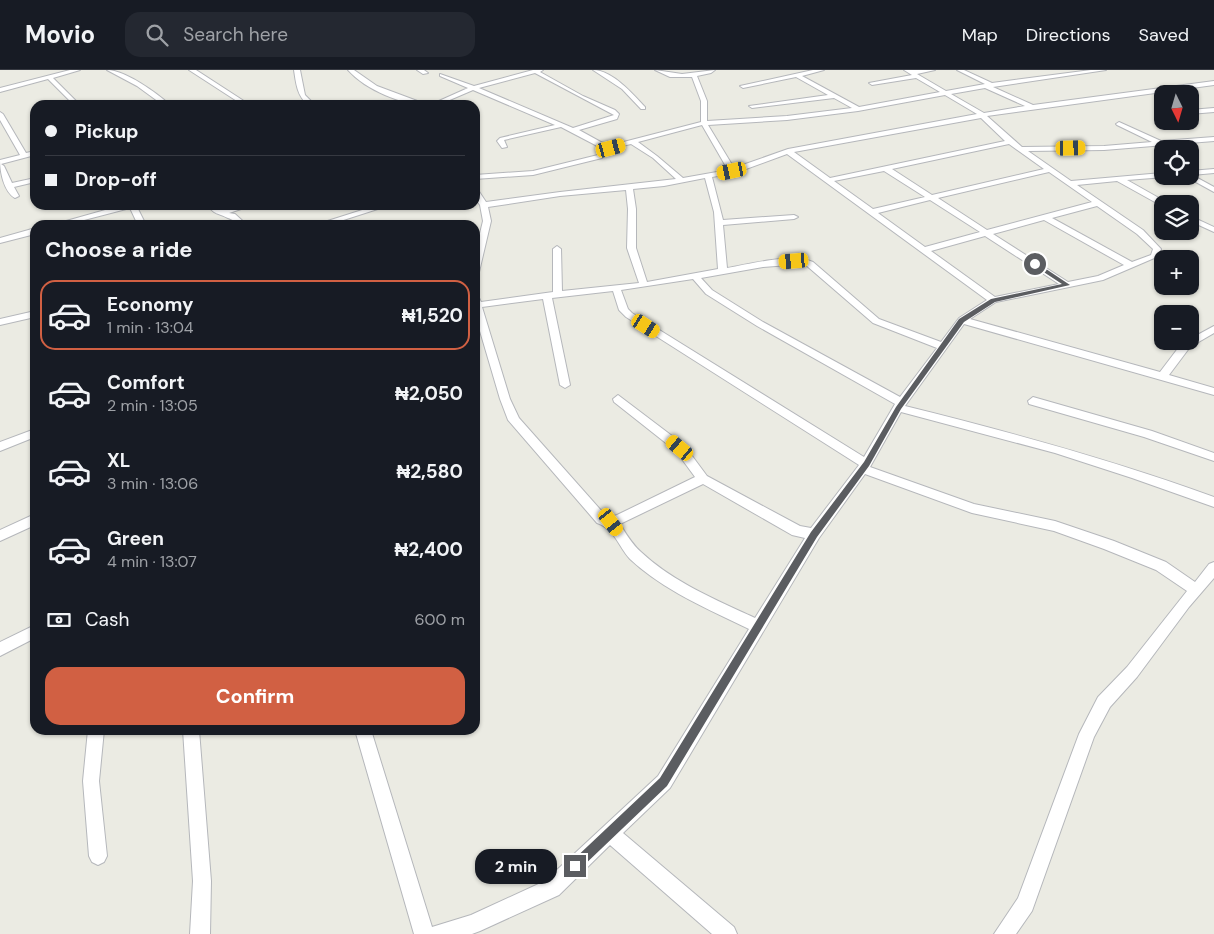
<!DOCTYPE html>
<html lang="en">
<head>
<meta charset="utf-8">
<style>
  body { margin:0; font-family:"DM Sans",sans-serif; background:#242831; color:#f1f3f6; height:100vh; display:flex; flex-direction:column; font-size:19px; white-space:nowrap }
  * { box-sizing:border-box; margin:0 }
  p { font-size:16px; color:#9ea1a6 }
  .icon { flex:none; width:28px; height:28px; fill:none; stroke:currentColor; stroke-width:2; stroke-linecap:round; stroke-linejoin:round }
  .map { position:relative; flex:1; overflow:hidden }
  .details { position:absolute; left:30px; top:150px; width:450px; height:515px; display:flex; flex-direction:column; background:#171b24; border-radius:15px; box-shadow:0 1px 4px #0004 }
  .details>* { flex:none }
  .guide { position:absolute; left:30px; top:30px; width:450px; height:110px; border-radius:15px; box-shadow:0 1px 4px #0004; display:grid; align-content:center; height:110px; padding:0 15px; background:#171b24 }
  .needle { width:32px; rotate:175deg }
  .buttons { position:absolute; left:1154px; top:15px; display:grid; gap:10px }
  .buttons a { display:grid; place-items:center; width:45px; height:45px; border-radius:10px; background:#171b24; box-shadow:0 1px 4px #0004; font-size:25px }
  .end { position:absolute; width:22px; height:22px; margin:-11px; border:6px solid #5b5d61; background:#fff; box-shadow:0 0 0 2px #fff }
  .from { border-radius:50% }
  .bubble { position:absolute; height:35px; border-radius:15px; background:#171b24; box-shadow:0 1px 4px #0004; font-size:16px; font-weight:700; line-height:35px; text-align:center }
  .car { position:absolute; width:15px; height:30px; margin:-15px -8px; border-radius:6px; box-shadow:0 0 4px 1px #0007; background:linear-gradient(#f5c518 24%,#345 0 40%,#f5c518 0 76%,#345 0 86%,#f5c518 0) }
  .guide b { display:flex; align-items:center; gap:18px; height:48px; font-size:19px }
  .guide b+b { border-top:1px solid #363941 }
  .guide i { width:12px; height:12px; background:#f1f3f6 }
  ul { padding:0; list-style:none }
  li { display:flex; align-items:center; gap:15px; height:70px; margin:0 10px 8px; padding:0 5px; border:2px solid transparent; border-radius:15px }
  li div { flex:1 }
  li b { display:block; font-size:19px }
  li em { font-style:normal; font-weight:700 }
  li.active { border-color:#d16043 }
  li>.icon { width:45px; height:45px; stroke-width:1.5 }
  h2 { padding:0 15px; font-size:22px; line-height:60px }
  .pay { display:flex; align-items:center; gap:12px; height:55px; padding:0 15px; font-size:19px }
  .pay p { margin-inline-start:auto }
  .action { display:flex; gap:10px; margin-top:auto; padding:10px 15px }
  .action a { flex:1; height:58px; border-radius:15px; background:#d16043; color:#fff; font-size:20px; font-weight:700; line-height:58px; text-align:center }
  header { display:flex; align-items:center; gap:30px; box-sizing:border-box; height:70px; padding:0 25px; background:#171b24; border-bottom:1px solid #363941 }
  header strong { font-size:24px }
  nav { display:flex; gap:28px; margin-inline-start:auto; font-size:18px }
  .search { width:350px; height:45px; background:#242831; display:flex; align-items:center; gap:12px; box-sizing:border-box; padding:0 18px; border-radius:15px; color:#9ea1a6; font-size:19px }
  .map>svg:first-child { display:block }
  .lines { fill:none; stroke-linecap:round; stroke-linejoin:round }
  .street-casing { stroke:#b5b7bb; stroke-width:2 }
  .street { fill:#fff; fill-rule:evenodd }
  .route { fill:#5b5d61 }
</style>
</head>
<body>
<header>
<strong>Movio</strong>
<div class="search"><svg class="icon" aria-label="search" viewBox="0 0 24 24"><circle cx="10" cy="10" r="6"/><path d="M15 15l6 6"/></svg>Search here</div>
<nav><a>Map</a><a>Directions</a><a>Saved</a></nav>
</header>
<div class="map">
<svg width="1214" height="864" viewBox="0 0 1214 864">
  <rect width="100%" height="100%" fill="#ebebe3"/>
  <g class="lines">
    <defs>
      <path id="street" d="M70,0H80L53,8L80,35H74L48,9L0,22V18Z
        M107,0C125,0 157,23 170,35H163L137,16Z
        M189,0H196L250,35H243Z
        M294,0H300L305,25L315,35H308C297,26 296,13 294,0Z
        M348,0H354L377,16L428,35C402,35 366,20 348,0Z
        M417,0H424L428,3L423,4Z
        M533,0H543L540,2L583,26L615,40L619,44L617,49L579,60L608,76L701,52V31L692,7H670L655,0L682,4L715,0L711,3L697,6L707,31V51L787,46L852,38L834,28L752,38L749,36L828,25L796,7L743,18L740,16L813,0H824L802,6L859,37L940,22L916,8L872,15L869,13L912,5L904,0H935L917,4L946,21L985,14L957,0H964L992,13L1091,0H1106L993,17L1033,35L1214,11V15L987,46L1022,77L1104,76L1152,72L1117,55L1116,54L1119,52L1161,71L1214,67V71L1104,80L1028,81L1071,111L1162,103V106L1165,107L1127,110L1166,132L1167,134H1162V136L1117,111L1077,115L1143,160L1161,179L1159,186L1103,210L996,232L970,249L1160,302L1182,273L1190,271V269L1214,256V263L1190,277L1169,305L1214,318V325L964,254L905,336C1010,362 1113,390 1214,427V437L1132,408L1055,383L901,342L870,397L974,434L1055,451L1114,471L1166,492L1195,512L1209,494L1214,492V508L1189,537L1137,607L1110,637L1094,667L1032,841L1016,864H994L1018,828L1079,664L1098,627L1127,597L1187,521L1156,500L1104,479L1054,461L972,443L865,404L819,468L670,718L623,763L734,857L737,864H712L610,775L559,825L480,861L472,864H414L355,660H371L432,857L471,845L545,811L658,706L749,559C708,539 663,520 630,489C618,476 615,459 597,453L508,350L500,329L475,244V225L478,226L481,232L553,222V179L557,176L561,179L562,221L639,213L627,178L628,139L626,120L560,126L488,137L491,151L479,202L475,205V184L483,151L480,135L475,128V120H478L486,132L560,122L676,109L653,88L631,74L609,79L602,88L533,105L475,109V105L533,101L598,85L603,79L561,57L504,70L507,77L502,78L497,71L500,68L555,55L473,20L438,35H430L468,18L440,6V4L474,16ZM535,3L614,45L573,58L479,18ZM985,18L1025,36L984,43L951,24ZM945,25L977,44L788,79L734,98L708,55L787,50L858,41ZM981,48L1005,71L830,108L794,82ZM702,55L728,100L683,108L657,86L638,72ZM1009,74L1044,99L932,125L892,99ZM787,84L987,230L959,248L941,272L879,249L813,192C791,183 751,194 727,198L723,155L794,149L798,147L794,145L723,150L712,107L735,103ZM884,101L925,127L873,139L834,111ZM1049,102L1092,132L987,160L938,128ZM705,108L714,142L718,199L647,212L636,178V139L633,119L664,116ZM930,130L980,162L925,177L878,143ZM1097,136L1137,164L1153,179L1151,185L1132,192L1052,148ZM1044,150L1124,195L1098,206L1068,212L993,164ZM985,166L1059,214L995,227L931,181ZM802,194L807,196L873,253L937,278L900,327L763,252L712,220L701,208L763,197ZM693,209L706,224L757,256L895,334L864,387L632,243L628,239L621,220ZM613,221L619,240L626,247L859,395L811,458L800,456L707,406L684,375L618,325L613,329L614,332L676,381L695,407L617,445L611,447L606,446L519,348L510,329L482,237L543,229L560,315L565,318L570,315L552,228ZM703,414L792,465L805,468L755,548C716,530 673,512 641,482C632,474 626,464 620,454Z
        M593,0C612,0 633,24 645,37V39H641L622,19Z
        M1214,38V42L1190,44V40Z
        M0,42L3,44L26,83L35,81V85L1,94L4,96L12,113L35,108V112L14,117L19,126L15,128C4,122 0,102 0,90L20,85L0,50Z
        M1162,42V46L1157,44L1158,43Z
        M1214,99V103L1192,105L1214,117V122L1185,106H1190V101Z
        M123,135H136L146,155H138L130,138L65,155H52Z
        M207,135H215L221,140L240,135H253L229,143L235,144L247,155C235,155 237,151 228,148C218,143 215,145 207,135Z
        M378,135H390L328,155H315Z
        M1190,146L1214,157V162L1190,151Z
        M32,159H35V164L0,173V168Z
        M35,241V247L0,255V249Z
        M1033,327L1152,361L1214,383V391L1144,367L1029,334L1028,331Z
        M35,359V367L0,381V372Z
        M35,444V455L0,471V460Z
        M35,555V568L0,586V572Z
        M88,660H104L99,711L107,786L104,792L98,795L92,792L89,786L83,711Z
        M183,660H199L211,811L210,864H190L193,811Z"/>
    </defs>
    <!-- street casing -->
    <use href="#street" class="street-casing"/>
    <!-- street -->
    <use href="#street" class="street"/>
  </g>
  <!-- route -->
  <path class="route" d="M1033,193H1037L1070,215L995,232L964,252L901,339L869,396L817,467L667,716L579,800L575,802L571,800L569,796L571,792L660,708L811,462L864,392L896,337L959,249L991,229L1062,214L1033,195Z"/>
</svg>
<div class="buttons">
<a><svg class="needle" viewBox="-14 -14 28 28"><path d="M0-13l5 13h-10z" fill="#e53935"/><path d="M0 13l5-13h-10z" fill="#9ea1a6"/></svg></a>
<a><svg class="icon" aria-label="locate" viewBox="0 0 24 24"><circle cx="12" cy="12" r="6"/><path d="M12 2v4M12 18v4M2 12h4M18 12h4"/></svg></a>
<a><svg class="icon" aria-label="layers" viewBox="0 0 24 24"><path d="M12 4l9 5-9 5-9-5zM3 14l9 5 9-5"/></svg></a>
<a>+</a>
<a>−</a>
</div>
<i class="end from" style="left:1035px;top:194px"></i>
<i class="end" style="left:575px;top:796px"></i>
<div class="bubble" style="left:475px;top:779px;width:82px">2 min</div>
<i class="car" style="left:611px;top:78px;rotate:75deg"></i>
<i class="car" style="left:1071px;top:78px;rotate:89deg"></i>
<i class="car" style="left:732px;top:101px;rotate:258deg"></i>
<i class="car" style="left:794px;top:191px;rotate:265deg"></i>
<i class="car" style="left:646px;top:256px;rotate:122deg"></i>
<i class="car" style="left:680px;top:378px;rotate:310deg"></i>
<i class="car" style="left:611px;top:452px;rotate:143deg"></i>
<div class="guide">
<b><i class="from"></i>Pickup</b>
<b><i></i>Drop-off</b>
</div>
<section class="details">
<h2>Choose a ride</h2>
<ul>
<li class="active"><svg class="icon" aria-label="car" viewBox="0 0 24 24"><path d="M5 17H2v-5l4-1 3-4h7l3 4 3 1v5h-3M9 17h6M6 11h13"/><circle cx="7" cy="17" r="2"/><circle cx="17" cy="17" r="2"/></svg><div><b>Economy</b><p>1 min · 13:04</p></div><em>₦1,520</em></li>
<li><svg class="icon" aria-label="car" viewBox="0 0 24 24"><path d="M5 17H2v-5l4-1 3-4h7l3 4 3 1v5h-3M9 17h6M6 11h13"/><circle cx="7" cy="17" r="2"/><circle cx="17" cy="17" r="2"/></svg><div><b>Comfort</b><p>2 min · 13:05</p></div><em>₦2,050</em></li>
<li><svg class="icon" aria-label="car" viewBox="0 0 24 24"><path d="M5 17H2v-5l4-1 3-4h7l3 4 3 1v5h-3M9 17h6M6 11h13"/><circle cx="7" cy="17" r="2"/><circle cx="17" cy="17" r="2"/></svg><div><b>XL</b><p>3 min · 13:06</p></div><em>₦2,580</em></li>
<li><svg class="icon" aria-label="car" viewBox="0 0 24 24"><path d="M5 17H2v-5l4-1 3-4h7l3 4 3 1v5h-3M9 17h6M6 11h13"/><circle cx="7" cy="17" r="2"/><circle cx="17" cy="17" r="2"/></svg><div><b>Green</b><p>4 min · 13:07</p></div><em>₦2,400</em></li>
</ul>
<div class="pay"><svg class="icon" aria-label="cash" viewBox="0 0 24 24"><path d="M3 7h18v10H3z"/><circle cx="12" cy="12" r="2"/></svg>Cash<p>600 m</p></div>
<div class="action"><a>Confirm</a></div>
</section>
</div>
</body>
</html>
